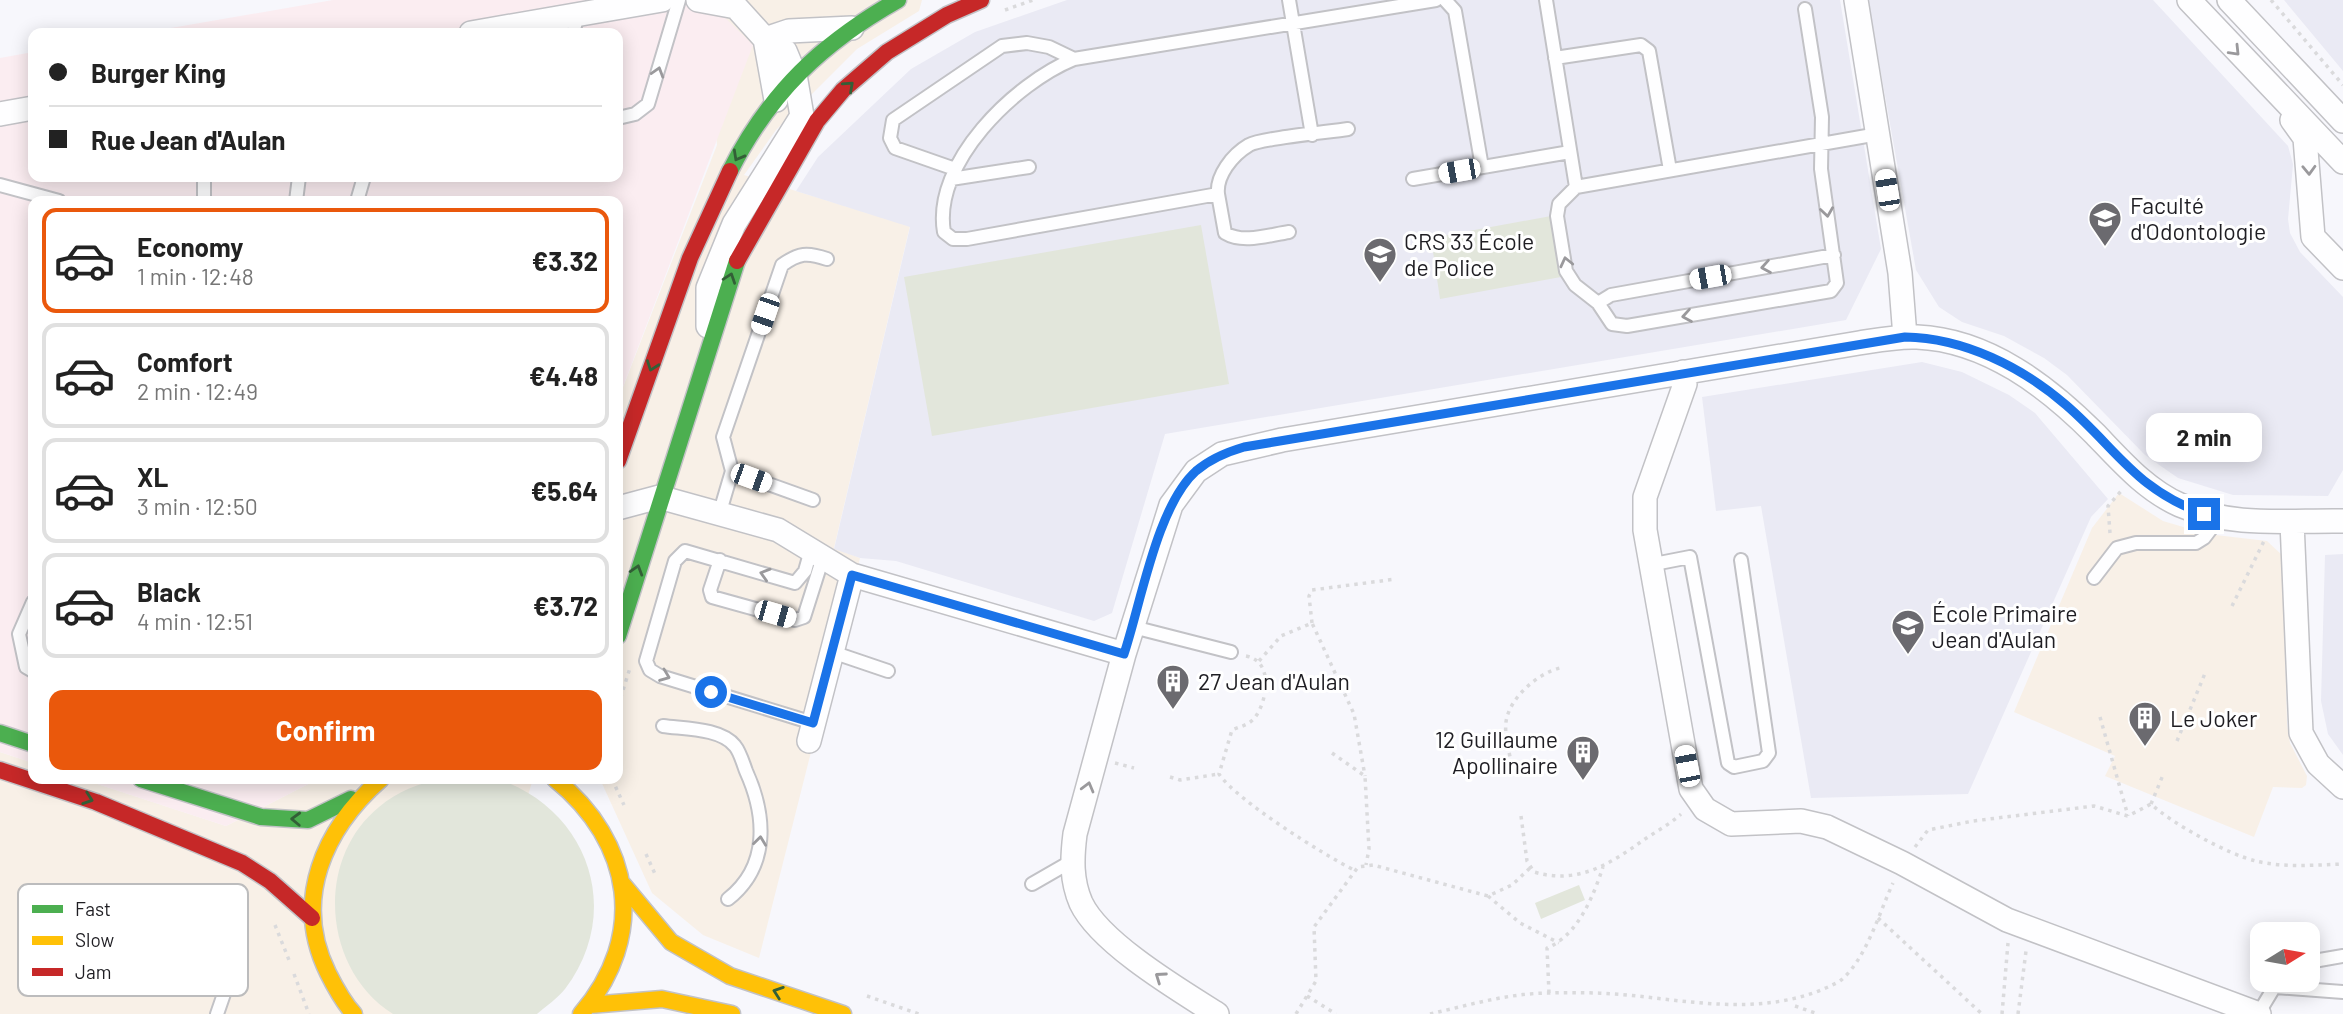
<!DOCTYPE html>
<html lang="en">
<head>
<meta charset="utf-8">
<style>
  body { margin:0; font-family:Barlow,sans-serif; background:#f2f2f2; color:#222; height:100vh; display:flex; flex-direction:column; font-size:26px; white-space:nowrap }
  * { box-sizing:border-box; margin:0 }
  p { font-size:23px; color:#767676 }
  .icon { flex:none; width:38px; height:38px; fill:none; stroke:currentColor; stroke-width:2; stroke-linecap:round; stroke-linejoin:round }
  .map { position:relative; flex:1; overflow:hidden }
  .side { position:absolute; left:28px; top:196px; width:595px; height:588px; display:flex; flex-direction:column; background:#fff; border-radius:14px; box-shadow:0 4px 18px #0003 }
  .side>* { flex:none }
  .guide { position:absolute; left:28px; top:28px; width:595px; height:154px; border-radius:14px; box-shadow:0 4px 18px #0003; display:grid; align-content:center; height:154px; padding:0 21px; background:#fff }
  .needle { width:46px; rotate:79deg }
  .buttons { position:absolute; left:2250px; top:922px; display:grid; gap:14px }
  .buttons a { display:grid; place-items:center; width:70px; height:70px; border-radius:14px; background:#fff; box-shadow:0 4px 18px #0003; font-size:35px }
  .end { position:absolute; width:32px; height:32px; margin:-16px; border:9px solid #1a73e8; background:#fff; box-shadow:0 0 0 4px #fff }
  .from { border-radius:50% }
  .bubble { position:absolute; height:49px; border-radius:14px; background:#fff; box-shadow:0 4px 18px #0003; font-size:23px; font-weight:700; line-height:49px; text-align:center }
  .car { position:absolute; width:21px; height:42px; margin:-21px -10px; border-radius:9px; box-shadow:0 0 5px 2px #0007; background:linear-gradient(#fff 24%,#345 0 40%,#fff 0 76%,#345 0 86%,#fff 0) }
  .guide b { display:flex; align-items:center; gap:24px; height:66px; font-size:26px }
  .guide b+b { border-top:2px solid #e0e0e0 }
  .guide i { width:18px; height:18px; background:#222 }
  ul { padding:12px 0 0; list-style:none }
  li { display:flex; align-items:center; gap:21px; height:105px; margin:0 14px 10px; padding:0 7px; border:4px solid #e0e0e0; border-radius:14px }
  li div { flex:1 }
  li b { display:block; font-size:26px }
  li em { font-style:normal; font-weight:700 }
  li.selected { border-color:#ea580c }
  li>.icon { width:63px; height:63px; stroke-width:1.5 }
  .button { display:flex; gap:14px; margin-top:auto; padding:14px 21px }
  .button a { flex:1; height:80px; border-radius:14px; background:#ea580c; color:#fff; font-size:28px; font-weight:700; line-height:80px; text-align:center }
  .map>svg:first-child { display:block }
  .commercial { fill:#f8f0e7 }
  .industrial { fill:#fbedf1 }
  .built { fill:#eaeaf4 }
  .green { fill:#e2e6db }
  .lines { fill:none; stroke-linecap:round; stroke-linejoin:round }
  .lane-casing { stroke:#c2c2c6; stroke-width:16 }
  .street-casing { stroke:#c2c2c6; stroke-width:26 }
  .fast-casing { stroke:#c2c2c6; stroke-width:19 }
  .slow-casing { stroke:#c2c2c6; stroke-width:19 }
  .jam-casing { stroke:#c2c2c6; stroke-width:19 }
  .path { stroke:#dadadc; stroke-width:3.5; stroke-dasharray:3.5 5; stroke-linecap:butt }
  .lane { stroke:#fefeff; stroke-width:12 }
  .street { stroke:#fefeff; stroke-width:23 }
  .fast { stroke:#4caf50; stroke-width:16 }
  .slow { stroke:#ffc107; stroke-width:16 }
  .jam { stroke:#c62828; stroke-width:16 }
  .oneway { stroke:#9a999c }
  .oneway2 { stroke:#335f37 }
  .route { stroke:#1a73e8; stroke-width:9 }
  .labels { text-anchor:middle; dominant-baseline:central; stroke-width:6; stroke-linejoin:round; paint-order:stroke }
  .poi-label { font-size:23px; fill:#1f1e23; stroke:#fff; text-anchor:start }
  .key { fill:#fff; stroke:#bcbcbd; stroke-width:2 }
  .key-label { font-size:19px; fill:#1f1e23 }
</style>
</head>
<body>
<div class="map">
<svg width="2343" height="1014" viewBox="0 0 2343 1014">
  <rect width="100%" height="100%" fill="#f7f7fc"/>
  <!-- commercial -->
  <path class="commercial" d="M707,0H922L919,11L857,49L776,130L744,175L910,226L834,548L860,558L759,958L703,935L652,893L600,779H618V400L717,145Z
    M2119,493L2163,521L2207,534L2267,541L2283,556L2287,724L2290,743L2307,776L2306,785L2302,788L2273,787L2254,837L2105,776L2115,756L2014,712L2092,528Z
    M0,752L226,826L318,779H533L461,1014H0Z"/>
  <!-- industrial -->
  <path class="industrial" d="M333,0H707L753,45L618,400V201H33V763L0,752V58L33,52V177H618V33H142Z
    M82,779H318L226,826Z"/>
  <!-- built -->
  <path class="built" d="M1067,0H1840L1881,249L1846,320L1165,434L1112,613L1094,621L896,561L860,558L834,549L910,227L796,191L818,157L911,69L975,32Z
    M1868,0H2153L2288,146L2293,164L2288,219L2290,233L2300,252L2343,297V470L2328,496L2233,495L2178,478L2145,455L2067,375L2044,358L2004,336L1962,322L1939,307L1916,270Z
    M2284,0H2343V71Z
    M1922,362L1962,372L2009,395L2035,413L2108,499L2091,517L1968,794L1811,798L1761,506L1716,511L1702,397Z
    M2343,554V755L2328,734L2321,701L2325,555Z"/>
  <!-- green -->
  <path class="green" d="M1551,216L1561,277L1440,299L1431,238Z
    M1201,225L1229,384L932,436L904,277Z
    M442,779C462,779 487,775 506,782C591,816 622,914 565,989C558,998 546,1006 537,1014H393C323,970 314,860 379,807C398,791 419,783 442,779Z
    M1579,885L1585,900L1541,919L1535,903Z"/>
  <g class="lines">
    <defs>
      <path id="lane" d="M1289,0L1312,135
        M1445,0L1455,11L1482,167
        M1546,0L1576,187L1878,134
        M573,33L578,15
        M1555,58L1641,45L1649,51L1670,170
        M618,118L635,114L648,104L679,0
        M955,169L895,148L890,138L893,120L1002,46L1027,43L1049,47L1074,59
        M204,177V201
        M951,179L1029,167
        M1413,179L1570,152
        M0,185L59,201
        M1576,187L1559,204L1557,216L1566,271L1575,285L1598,303L1611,295L1834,255
        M1218,194C1216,176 1232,155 1249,145C1262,138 1329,132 1348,129
        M296,201L299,177
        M357,201L364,177
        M1289,232C1269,235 1243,244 1225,233L1218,194L967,239H953L944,232C932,163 1015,83 1074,59L1436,0
        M1598,303L1612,324L1627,326L1831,291L1837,283L1821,169L1822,117L1805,9
        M813,500L732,471L723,437L782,265C799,253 807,252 827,259
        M719,515L732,471
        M811,550L805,571L795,583L685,551L675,561L646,661L650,670L660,676L813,723
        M720,560L710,590L712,597L795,620L804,617L823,557
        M1649,565L1690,557L1728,763L1734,767L1763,761L1769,753L1741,560
        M2094,578L2117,548L2136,543H2196L2204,538L2220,517
        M33,602L19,634L26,667L33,671
        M1133,627L1231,652
        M832,652L888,671
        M663,726C684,729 721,728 735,746C740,752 743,763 746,771C766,815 770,866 728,899
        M1032,884L1072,861
        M2308,962L2343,956
        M2275,987L2343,992
        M217,1014L234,965
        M2258,1014L2278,981"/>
      <path id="street" d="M698,0L736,7L765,39L785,51L795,75L802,116L734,224L708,288V326
        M1856,0L1900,273L1905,337
        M2189,0L2343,162
        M2229,0L2343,121
        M471,33L662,0
        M765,39L789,31L852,28
        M765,39L776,100
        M0,114L33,108
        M2292,120L2305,138L2313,237L2343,268
        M1683,372L1685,384L1645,497V530L1691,789L1705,809L1731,824L1801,821L1827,827L1902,863L2007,920L2259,1014
        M618,508L659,497L778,530L852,575L1124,654
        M2292,522L2301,733L2318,764L2343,787
        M809,741L852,575
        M1217,1014C1179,990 1100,943 1081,903C1071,880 1072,858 1075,834L1124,654L1171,505L1196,471L1222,454L1282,440L1859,343C1878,340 1898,336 1917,337C1988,340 2048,387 2095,434C2121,461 2146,490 2180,505C2233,528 2288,520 2343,521"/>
      <path id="fast" d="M730,171C770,92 822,43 898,0
        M618,636L737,261
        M0,733L33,744
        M141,779L261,817L308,820L351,799"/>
      <path id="slow" d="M555,779C633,842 648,936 581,1014
        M621,882L671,942L730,976L843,1014
        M590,1005L662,999L732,1014
        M354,1014C343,1002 335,987 328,973C292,900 324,829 381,779"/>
      <path id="jam" d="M737,261L817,121L843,90L887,52L947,15L981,0
        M618,461L690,258L730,171
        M0,770L96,802L242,863L270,881L312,918"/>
    </defs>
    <!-- lane casing -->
    <use href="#lane" class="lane-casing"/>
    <!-- street casing -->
    <use href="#street" class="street-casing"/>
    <!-- fast casing -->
    <use href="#fast" class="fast-casing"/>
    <!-- slow casing -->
    <use href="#slow" class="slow-casing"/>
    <!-- jam casing -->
    <use href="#jam" class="jam-casing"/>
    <!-- path -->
    <path class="path" d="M2271,0L2343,85
      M1005,10L1033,0
      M2110,533L2108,506L2122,490
      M2232,606L2264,541
      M1312,623L1309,596L1312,590L1396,579
      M1246,656C1273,661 1268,698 1256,716C1250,725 1241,726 1232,730L1219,774C1236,800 1324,855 1354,870
      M1259,661L1281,636L1312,623L1354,714L1365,776
      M618,706L630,668
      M2100,717L2128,816
      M2177,741L2206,671
      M1332,753L1365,776L1369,849L1366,865
      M1115,763L1134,768
      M1513,773C1511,757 1504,737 1506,722C1509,698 1538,673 1560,668
      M1170,777L1180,780L1219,774
      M612,779L624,805
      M2151,804L2163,775
      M1521,816L1527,861L1534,872C1578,885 1610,864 1645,839C1657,831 1670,824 1681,814
      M1915,847L1928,830L1973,821L2094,806L2128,816L2151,804C2171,823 2229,855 2256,861C2284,868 2314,865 2343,864
      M646,854L656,876
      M1488,896L1520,923L1559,943
      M1878,918L1982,1014
      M275,925L289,960
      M223,951L243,896
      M294,974L309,1014
      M1549,993L1547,948C1578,935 1593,897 1603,867
      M867,996L919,1014
      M1307,996L1336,1014
      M1795,1006L1818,1014
      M1296,1014L1316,981L1314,927L1358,867L1373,865L1488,896L1512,885L1531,867
      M1430,1014C1469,1005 1509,993 1550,993C1581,992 1615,993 1646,997C1713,1005 1780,1014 1840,981C1866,960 1879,913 1893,883
      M2002,1014L2008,943
      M2018,1014L2026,951"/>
    <!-- lane -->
    <use href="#lane" class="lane"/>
    <!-- street -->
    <use href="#street" class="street"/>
    <!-- fast -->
    <use href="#fast" class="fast"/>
    <!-- slow -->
    <use href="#slow" class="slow"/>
    <!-- jam -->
    <use href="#jam" class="jam"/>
  </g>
  <!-- one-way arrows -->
  <defs><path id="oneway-chevron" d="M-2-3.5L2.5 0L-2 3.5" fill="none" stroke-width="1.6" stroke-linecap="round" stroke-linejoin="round" transform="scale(1.75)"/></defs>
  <g class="oneway">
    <use href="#oneway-chevron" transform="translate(2235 51) rotate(46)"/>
    <use href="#oneway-chevron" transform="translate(658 72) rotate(-73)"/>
    <use href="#oneway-chevron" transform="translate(2309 170) rotate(88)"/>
    <use href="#oneway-chevron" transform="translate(1827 212) rotate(82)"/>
    <use href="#oneway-chevron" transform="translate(1566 262) rotate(-103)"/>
    <use href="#oneway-chevron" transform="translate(1766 267) rotate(170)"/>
    <use href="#oneway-chevron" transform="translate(1687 316) rotate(170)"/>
    <use href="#oneway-chevron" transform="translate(765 574) rotate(-163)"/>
    <use href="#oneway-chevron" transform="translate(665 676) rotate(21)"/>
    <use href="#oneway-chevron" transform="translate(1088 787) rotate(-75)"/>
    <use href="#oneway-chevron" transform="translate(760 841) rotate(-83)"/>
    <use href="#oneway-chevron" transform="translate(1160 977) rotate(-145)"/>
  </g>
  <g class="oneway2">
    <use href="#oneway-chevron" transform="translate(849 86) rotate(-42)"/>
    <use href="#oneway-chevron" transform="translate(738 156) rotate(119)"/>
    <use href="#oneway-chevron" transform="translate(730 278) rotate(-71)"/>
    <use href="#oneway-chevron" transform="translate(652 366) rotate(110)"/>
    <use href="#oneway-chevron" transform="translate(637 570) rotate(-73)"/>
    <use href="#oneway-chevron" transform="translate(88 799) rotate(19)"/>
    <use href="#oneway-chevron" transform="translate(296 819) rotate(-178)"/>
    <use href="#oneway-chevron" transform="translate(778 992) rotate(-161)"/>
  </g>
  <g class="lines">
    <!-- route -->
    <path class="route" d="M711,692L813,723L852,575L1124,654C1141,603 1157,506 1196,471C1210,459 1227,452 1244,447L1905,337C1964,338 2022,367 2066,405C2117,449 2135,489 2204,514"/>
  </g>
  <!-- icons -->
  <defs>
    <symbol id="university-pin" viewBox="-11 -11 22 30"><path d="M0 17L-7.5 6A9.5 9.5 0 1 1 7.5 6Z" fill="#6b6a6f" stroke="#fff"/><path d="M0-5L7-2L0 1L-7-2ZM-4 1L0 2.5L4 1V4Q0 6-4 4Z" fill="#fff"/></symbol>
    <symbol id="school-pin" viewBox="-11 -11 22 30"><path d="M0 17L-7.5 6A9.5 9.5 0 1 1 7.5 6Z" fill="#6b6a6f" stroke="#fff"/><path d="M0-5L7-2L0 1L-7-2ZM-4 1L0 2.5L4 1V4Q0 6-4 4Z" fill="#fff"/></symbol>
    <symbol id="building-pin" viewBox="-11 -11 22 30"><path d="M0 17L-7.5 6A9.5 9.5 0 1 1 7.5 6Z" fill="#6b6a6f" stroke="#fff"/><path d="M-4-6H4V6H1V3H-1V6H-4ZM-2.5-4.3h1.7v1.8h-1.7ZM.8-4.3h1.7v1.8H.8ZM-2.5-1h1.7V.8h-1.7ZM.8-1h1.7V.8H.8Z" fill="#fff"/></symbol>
  </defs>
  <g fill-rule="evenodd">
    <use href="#university-pin" x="2086" y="199" width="38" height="52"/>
    <use href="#school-pin" x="1361" y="235" width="38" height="52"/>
    <use href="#school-pin" x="1889" y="607" width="38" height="52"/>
    <use href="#building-pin" x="1154" y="662" width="38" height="52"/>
    <use href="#building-pin" x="2126" y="699" width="38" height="52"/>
    <use href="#building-pin" x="1564" y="733" width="38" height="52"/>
  </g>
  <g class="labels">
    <!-- poi labels -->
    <g class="poi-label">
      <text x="2130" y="205">Faculté<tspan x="2130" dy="26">d'Odontologie</tspan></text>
      <text x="1404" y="241">CRS 33 École<tspan x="1404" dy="26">de Police</tspan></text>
      <text x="1932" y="613">École Primaire<tspan x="1932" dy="26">Jean d'Aulan</tspan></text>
      <text x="1198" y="681">27 Jean d'Aulan</text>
      <text x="2170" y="718">Le Joker</text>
      <text x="1558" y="739" text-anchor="end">12 Guillaume<tspan x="1558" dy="26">Apollinaire</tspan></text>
    </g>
  </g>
  <!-- legend -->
  <rect x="18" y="884" width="230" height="112" rx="10" class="key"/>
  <rect x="32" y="905" width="31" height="8" fill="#4caf50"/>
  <rect x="32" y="936" width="31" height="9" fill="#ffc107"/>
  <rect x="32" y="968" width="31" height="8" fill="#c62828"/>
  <g class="key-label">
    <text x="75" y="916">Fast</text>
    <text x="75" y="947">Slow</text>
    <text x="75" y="979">Jam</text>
  </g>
</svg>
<div class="buttons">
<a><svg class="needle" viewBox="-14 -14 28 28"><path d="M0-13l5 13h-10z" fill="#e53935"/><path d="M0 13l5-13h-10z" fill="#767676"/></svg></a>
</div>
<i class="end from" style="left:711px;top:692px"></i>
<i class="end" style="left:2204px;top:514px"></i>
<div class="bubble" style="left:2146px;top:413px;width:116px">2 min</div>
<i class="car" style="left:1459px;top:171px;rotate:260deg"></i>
<i class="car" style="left:1887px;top:190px;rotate:351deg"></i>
<i class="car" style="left:1710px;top:277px;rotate:260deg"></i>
<i class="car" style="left:765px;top:314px;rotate:199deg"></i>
<i class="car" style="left:751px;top:478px;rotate:110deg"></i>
<i class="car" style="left:775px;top:614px;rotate:106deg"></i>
<i class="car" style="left:1687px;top:766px;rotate:349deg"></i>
<div class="guide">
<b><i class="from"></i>Burger King</b>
<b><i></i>Rue Jean d'Aulan</b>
</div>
<section class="side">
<ul>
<li class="selected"><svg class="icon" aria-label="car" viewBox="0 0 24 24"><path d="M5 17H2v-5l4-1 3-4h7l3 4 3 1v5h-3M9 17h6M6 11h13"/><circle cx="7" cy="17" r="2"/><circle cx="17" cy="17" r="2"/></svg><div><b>Economy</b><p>1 min · 12:48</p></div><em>€3.32</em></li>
<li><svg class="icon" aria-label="car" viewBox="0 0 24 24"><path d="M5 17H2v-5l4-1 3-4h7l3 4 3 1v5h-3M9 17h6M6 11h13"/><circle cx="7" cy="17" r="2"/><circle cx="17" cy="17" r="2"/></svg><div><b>Comfort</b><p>2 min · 12:49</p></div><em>€4.48</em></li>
<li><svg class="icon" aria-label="car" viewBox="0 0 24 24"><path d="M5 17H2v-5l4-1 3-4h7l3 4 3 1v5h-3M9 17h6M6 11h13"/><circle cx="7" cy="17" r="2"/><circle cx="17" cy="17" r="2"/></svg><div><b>XL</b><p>3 min · 12:50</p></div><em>€5.64</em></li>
<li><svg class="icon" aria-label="car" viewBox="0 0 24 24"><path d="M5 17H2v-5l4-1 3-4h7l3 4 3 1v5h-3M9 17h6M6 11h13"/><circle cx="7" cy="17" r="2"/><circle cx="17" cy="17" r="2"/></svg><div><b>Black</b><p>4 min · 12:51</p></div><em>€3.72</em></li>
</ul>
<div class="button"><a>Confirm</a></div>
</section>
</div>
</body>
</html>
